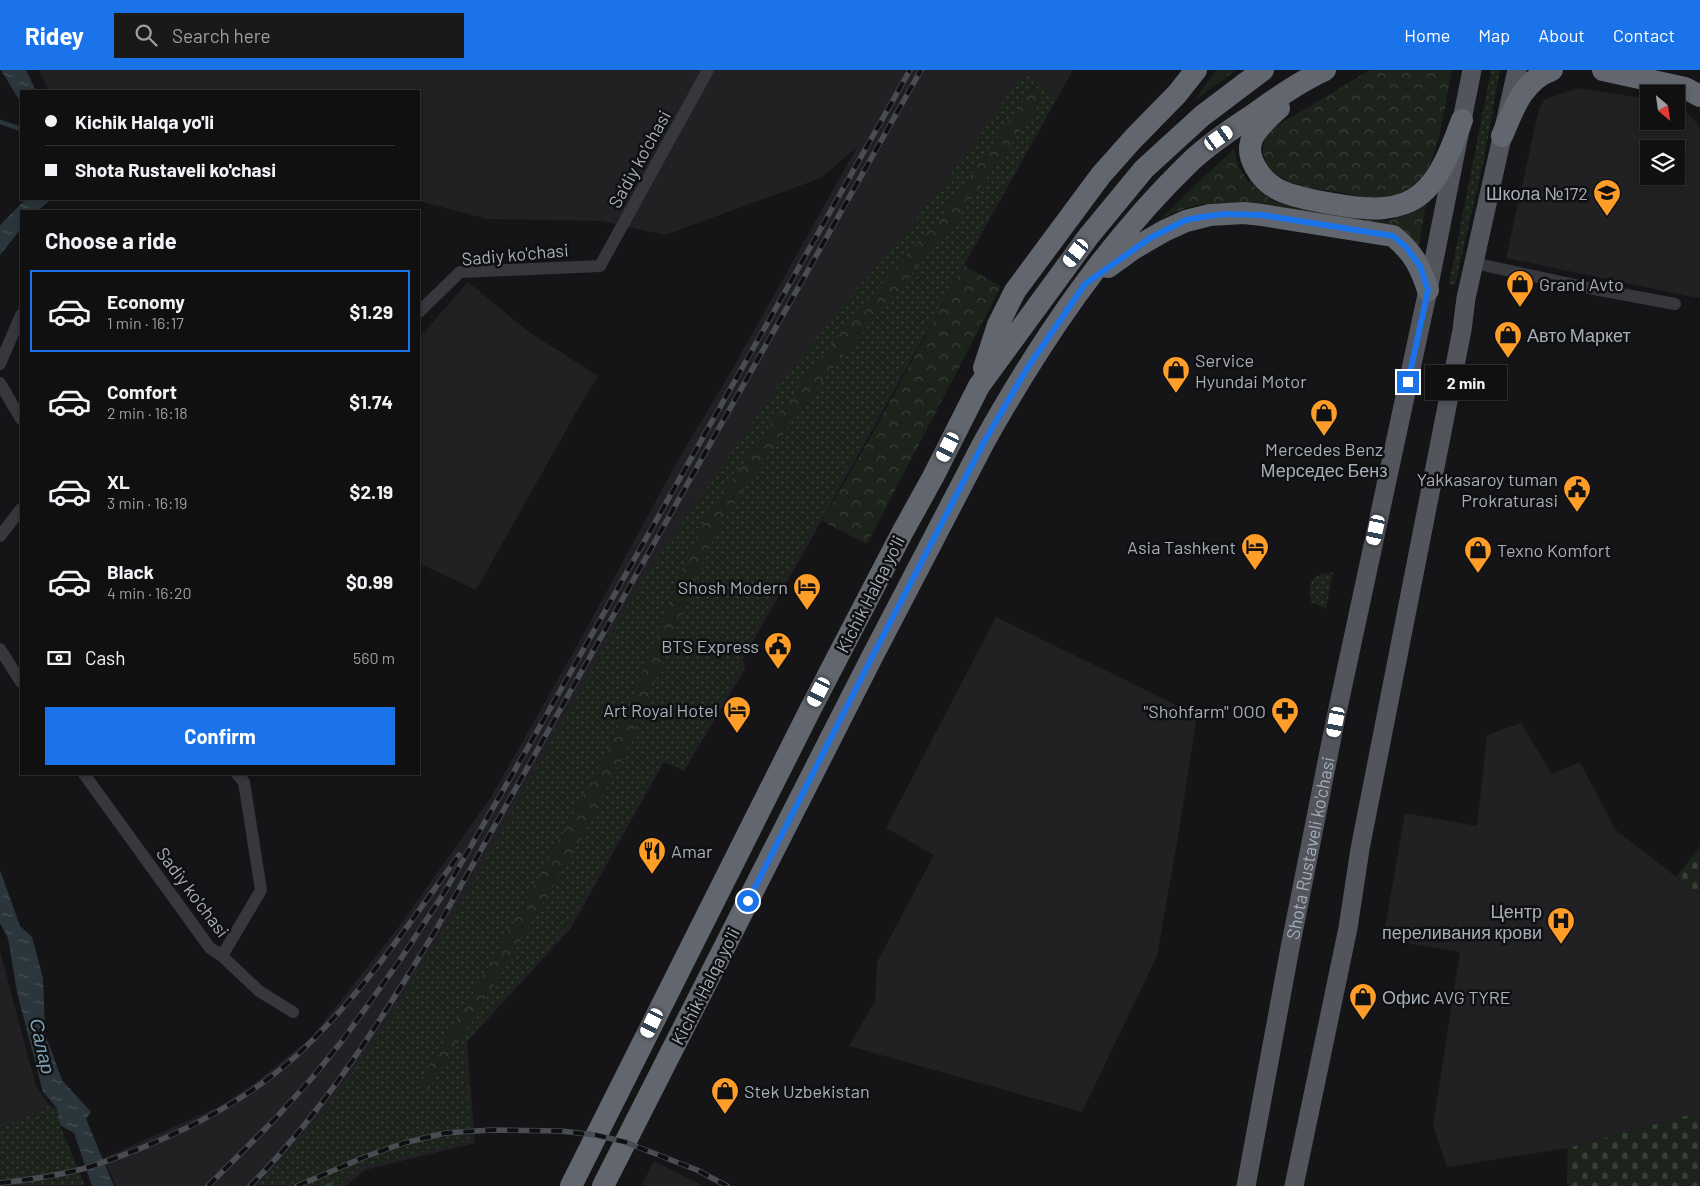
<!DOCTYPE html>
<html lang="en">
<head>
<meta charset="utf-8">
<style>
  body { margin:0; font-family:Barlow,sans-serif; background:#19191a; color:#f1f3f6; height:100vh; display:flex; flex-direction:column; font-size:19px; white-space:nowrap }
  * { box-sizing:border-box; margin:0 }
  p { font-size:16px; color:#9c9d9f }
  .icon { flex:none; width:28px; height:28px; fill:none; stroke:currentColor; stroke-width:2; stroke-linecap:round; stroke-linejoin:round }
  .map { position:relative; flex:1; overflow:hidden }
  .side { position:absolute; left:20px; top:140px; width:400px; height:565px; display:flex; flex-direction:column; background:#101011; border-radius:0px; box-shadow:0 2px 8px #0003,0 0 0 1px #303031 }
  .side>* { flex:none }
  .banner { position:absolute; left:20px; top:20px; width:400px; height:110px; border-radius:0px; box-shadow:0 2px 8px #0003,0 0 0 1px #303031; display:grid; align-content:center; height:110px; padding:0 25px; background:#101011 }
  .needle { width:32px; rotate:151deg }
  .tools { position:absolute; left:1640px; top:15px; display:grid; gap:10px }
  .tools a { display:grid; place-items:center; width:45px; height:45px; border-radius:0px; background:#101011; box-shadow:0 2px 8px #0003,0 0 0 1px #303031; font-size:25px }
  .end { position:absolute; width:22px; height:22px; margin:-11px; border:6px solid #1a73e8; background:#fff; box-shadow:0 0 0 2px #fff }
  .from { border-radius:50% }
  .bubble { position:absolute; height:35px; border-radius:0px; background:#101011; box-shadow:0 2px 8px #0003,0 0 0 1px #303031; font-size:16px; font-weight:700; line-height:35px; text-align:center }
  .car { position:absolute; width:15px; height:30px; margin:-15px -8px; border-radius:6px; box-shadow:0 0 4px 1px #0007; background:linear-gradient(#fff 24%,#345 0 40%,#fff 0 76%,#345 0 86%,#fff 0) }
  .banner b { display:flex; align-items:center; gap:18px; height:48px; font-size:19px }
  .banner b+b { border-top:1px solid #303031 }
  .banner i { width:12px; height:12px; background:#f1f3f6 }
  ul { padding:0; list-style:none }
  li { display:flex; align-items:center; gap:15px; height:82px; margin:0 10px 8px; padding:0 15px; border:2px solid transparent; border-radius:0px }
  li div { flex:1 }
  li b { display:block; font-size:19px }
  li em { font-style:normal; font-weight:700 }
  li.active { border-color:#1a73e8 }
  li>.icon { width:45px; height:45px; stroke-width:1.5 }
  h2 { padding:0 25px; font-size:22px; line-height:60px }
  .pay { display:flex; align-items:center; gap:12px; height:55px; padding:0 25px; font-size:19px }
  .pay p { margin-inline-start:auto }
  .cta { display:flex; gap:10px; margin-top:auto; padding:10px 25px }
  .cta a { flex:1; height:58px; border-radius:0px; background:#1a73e8; color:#fff; font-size:20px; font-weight:700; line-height:58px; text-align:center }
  header { display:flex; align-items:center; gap:30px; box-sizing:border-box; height:70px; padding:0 25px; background:#1a73e8; color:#fff }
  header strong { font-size:24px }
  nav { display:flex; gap:28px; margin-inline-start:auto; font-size:18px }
  .search { width:350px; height:45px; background:#19191a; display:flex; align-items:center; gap:12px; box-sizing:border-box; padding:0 18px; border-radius:0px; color:#9c9d9f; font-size:19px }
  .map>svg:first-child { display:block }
  .built { fill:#212124; fill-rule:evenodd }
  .grass { fill:url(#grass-dots) }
  .forest { fill:url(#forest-crowns) }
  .cemetery { fill:url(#cemetery-stones) }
  .water { fill:url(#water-ripples) }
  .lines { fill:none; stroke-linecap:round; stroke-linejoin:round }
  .stream { stroke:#2a363c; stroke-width:4.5 }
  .street { stroke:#36383d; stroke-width:12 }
  .primary { stroke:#52555c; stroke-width:19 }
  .highway { stroke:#62666e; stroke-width:22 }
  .rail-casing { stroke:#494c52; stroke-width:5.5 }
  .rail { stroke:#101012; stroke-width:4; stroke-dasharray:11; stroke-linecap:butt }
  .route { stroke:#1a73e8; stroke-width:6 }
  .labels { text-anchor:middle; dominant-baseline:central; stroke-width:5; stroke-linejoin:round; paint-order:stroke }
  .street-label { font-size:18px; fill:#a6aeb8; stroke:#101012 }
  .poi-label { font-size:18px; fill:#a6aeb8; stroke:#101012; text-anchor:end }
  .water-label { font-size:19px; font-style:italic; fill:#7ba1b6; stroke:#101012 }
</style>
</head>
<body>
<header>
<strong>Ridey</strong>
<div class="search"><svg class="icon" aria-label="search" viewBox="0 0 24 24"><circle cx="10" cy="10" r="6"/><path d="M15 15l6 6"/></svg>Search here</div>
<nav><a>Home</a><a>Map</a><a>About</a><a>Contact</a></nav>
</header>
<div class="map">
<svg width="1700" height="1116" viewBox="0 0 1700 1116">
  <defs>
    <pattern id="grass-dots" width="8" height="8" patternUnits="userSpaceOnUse" patternTransform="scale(1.25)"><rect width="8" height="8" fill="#1b231b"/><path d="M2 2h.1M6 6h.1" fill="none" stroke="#39403a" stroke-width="1.8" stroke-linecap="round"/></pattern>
    <pattern id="forest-crowns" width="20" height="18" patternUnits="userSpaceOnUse" patternTransform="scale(1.25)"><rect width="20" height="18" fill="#1b231b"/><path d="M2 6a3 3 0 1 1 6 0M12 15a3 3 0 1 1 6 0" fill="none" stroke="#39403a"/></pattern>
    <pattern id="cemetery-stones" width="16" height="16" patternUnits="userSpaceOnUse" patternTransform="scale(1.25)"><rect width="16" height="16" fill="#1b231b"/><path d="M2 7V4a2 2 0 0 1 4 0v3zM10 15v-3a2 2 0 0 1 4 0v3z" fill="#39403a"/></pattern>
    <pattern id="water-ripples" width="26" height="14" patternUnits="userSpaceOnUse" patternTransform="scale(1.25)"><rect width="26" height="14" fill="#2a363c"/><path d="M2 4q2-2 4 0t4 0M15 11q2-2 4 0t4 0" fill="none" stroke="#465156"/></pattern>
  </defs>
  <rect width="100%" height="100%" fill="#151517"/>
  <!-- built -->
  <path class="built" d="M39,0H1073L817,459L743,589L745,599L684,701L664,692L571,858L467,972L475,1073L365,1100L346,1116H116L104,1088L218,1037L252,1015L312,967L398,858L491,727L583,565L678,390L734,296L857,77L821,108L665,165L600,151L487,149L411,129H419V21H49Z
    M1578,18L1649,29V51H1676V34L1681,35L1700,57V227H1693L1506,188L1539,39L1545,29ZM1649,79H1676V106H1649Z
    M468,212L529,262L598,306L578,339L476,520L419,493V268Z
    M996,547L1197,645L1179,761L1157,886L1082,1042L849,976L875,931L877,892L934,785L886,758Z
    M1521,653L1552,704L1580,692L1615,759L1676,807L1700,824V1042L1568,1078L1447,1097L1433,1055L1460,882L1383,869L1405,743L1477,756L1487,665Z
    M0,881L36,1016L49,1035L0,1059Z
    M654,1091L703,1116H641Z"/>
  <!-- grass -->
  <path class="grass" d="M1491,0H1500L1484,89L1455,215L1449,214Z
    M1024,3L1057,27L739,589L742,596L683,699L663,690L568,856L465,972L471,1070L360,1097L338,1116H257L316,1054L379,965L462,832L644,507L782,311L853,223L894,177L950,106Z
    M1333,502L1326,539L1311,532C1309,525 1308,511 1317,506C1321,503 1328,503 1333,502Z
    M49,1035L57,1038L60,1055L85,1116H0V1059Z"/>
  <!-- forest -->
  <path class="forest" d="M1216,0H1236L1194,31Z
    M1452,0C1447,25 1438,89 1423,106C1414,117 1392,130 1377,130C1366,130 1354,125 1343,123C1317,118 1274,118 1264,87C1260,75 1266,65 1275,57L1370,0Z
    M1031,20L1043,29L953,155L827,305L773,378L720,455L693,516L653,617L623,687L580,770L508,892L426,1023L417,1015L467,934L534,816L609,678L639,611L678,508L708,445L762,366L815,294L895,198L942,145Z
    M1234,79L1238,95L1246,109L1272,131L1384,151C1400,149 1414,143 1426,133L1419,176L1409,167L1273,136L1219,133L1202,134L1180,140L1160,149L1194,116Z
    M964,195L1001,217L867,474L822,451L870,368Z"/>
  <!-- cemetery -->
  <path class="cemetery" d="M1700,776V824L1676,807Z
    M1700,1042V1116H1567L1568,1078Z"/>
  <!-- water -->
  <path class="water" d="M1,0H26L36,21H21V33Z
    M26,129H52L37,141H21V159L0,185V155Z
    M0,800L20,856L32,867L43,908L45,964L62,1010L91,1042L86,1049L114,1116H92L74,1063L60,1055L57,1038L43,1022L17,922L8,868L0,853Z"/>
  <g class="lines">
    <!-- stream -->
    <path class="stream" d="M0,52L21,59
      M327,1116L330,1115"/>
    <!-- street -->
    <path class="street" d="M1474,193L1589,218L1675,234
      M419,242L460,202L600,196L708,0
      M0,294L21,245
      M0,313L21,349
      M0,466L21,439
      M0,579L21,612
      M84,704L210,878L222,886L259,921L293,942
      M222,886L261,820L244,712L237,704"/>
    <!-- primary -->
    <g class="primary">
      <path id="s1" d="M1246,1116L1290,878L1335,652L1428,220L1472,0"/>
      <path d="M1294,1116L1348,858L1360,779L1462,260L1466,228L1517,0"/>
    </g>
    <!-- highway -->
    <path class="highway" d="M1603,0L1685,18L1700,26
      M1279,38C1270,46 1259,56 1253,67C1243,86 1261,111 1279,120C1298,129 1362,141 1384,138C1397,137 1412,132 1422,123C1442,106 1453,74 1462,50
      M1502,66C1513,40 1523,10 1552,0
      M1108,197L1133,179L1164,161L1186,151L1210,145L1244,143L1262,145L1393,166C1413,182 1420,196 1428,220
      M984,298L998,255L1015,221L1101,105L1133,69L1177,24L1196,0
      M571,1116L810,640L902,463L933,407L979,316L1088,167L1144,99L1202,46L1263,0
      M603,1116L872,587L984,372C1040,272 1105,175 1188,94C1208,74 1234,58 1257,42C1279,26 1301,11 1325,0"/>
    <defs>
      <path id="rail" d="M0,1113C28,1110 55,1106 82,1099C101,1094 120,1086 139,1079C196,1056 252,1026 297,985C360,927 409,854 459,785
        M208,1116L274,1050L312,1008L342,971L398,893L444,823L547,644L910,0
        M250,1116C325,1040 382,949 437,858L921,0
        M297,1116L367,1086L404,1073L445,1063L492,1060L561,1061L596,1065L625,1072L697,1100L727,1116"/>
    </defs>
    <!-- rail casing -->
    <use href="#rail" class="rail-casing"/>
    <!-- rail -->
    <use href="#rail" class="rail"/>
  </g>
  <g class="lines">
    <!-- route -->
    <path class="route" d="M748,831L872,587L984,372L1026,300L1085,214L1150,168L1186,150L1202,147L1224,144L1262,145L1393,166L1406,177L1420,196L1428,220L1408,312"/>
  </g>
  <!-- icons -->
  <defs>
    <symbol id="school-pin" viewBox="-11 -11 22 30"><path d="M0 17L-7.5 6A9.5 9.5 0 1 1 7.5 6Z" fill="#fe9d27" stroke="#101012"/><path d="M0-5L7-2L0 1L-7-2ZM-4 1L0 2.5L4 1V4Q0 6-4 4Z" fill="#111"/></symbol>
    <symbol id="shop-pin" viewBox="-11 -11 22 30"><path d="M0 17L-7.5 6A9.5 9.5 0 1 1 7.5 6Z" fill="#fe9d27" stroke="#101012"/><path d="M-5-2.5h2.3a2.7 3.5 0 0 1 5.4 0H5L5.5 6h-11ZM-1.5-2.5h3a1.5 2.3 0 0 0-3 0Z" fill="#111"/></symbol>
    <symbol id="civic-pin" viewBox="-11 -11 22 30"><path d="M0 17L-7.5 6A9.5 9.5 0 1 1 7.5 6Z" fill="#fe9d27" stroke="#101012"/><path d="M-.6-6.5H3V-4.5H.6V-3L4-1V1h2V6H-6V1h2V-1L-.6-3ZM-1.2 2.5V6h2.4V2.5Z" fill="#111"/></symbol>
    <symbol id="hotel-pin" viewBox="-11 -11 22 30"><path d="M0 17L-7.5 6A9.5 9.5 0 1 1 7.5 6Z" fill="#fe9d27" stroke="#101012"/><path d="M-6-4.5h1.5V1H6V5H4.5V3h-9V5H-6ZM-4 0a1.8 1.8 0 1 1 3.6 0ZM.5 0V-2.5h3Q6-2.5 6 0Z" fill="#111"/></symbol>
    <symbol id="pharmacy-pin" viewBox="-11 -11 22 30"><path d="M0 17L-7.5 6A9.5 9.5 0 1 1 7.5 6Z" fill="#fe9d27" stroke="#101012"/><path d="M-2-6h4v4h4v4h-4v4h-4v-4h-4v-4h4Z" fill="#111"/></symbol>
    <symbol id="restaurant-pin" viewBox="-11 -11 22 30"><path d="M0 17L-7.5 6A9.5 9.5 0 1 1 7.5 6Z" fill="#fe9d27" stroke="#101012"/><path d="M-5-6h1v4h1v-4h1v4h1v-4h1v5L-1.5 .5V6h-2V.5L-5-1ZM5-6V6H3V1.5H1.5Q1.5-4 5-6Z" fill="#111"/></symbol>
    <symbol id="hospital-pin" viewBox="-11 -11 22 30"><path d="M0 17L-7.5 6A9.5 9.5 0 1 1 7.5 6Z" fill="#fe9d27" stroke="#101012"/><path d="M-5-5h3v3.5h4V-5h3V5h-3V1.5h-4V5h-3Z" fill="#111"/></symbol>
  </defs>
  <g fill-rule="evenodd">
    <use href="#school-pin" x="1591" y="107" width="32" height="43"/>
    <use href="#shop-pin" x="1504" y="198" width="32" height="43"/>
    <use href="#shop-pin" x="1492" y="249" width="32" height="43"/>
    <use href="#shop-pin" x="1160" y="284" width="32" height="43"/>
    <use href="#shop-pin" x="1308" y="327" width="32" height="43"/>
    <use href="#civic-pin" x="1561" y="403" width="32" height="43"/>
    <use href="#hotel-pin" x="1239" y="461" width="32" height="43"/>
    <use href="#shop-pin" x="1462" y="464" width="32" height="43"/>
    <use href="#hotel-pin" x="791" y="501" width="32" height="43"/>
    <use href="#civic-pin" x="762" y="560" width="32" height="43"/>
    <use href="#hotel-pin" x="721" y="624" width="32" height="43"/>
    <use href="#pharmacy-pin" x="1269" y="625" width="32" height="43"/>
    <use href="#restaurant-pin" x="636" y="765" width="32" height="43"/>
    <use href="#hospital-pin" x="1545" y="835" width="32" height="43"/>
    <use href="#shop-pin" x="1347" y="911" width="32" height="43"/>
    <use href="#shop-pin" x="709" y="1005" width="32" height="43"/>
  </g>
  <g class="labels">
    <!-- street labels -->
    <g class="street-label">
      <text transform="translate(639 89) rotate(-61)">Sa'diy ko'chasi</text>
      <text transform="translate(515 184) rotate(-5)">Sadiy ko'chasi</text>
      <text transform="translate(870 524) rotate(-63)">Kichik Halqa yo'li</text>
      <text stroke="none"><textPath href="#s1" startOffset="344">Shota Rustaveli ko'chasi</textPath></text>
      <text transform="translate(193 822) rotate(53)">Sadiy ko'chasi</text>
      <text transform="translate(705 916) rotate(-63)">Kichik Halqa yo'li</text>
    </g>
    <!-- poi labels -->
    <g class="poi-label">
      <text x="1588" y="123">Школа №172</text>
      <text x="1539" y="214" text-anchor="start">Grand Avto</text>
      <text x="1527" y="265" text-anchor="start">Авто Маркет</text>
      <text x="1195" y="290" text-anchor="start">Service<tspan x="1195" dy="21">Hyundai Motor</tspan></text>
      <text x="1324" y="379" text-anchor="middle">Mercedes Benz<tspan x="1324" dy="21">Мерседес Бенз</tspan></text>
      <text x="1558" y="409">Yakkasaroy tuman<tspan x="1558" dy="21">Prokraturasi</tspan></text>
      <text x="1236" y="477">Asia Tashkent</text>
      <text x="1497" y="480" text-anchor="start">Texno Komfort</text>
      <text x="788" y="517">Shosh Modern</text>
      <text x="759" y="576">BTS Express</text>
      <text x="718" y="640">Art Royal Hotel</text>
      <text x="1266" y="641">"Shohfarm" OOO</text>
      <text x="671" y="781" text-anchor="start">Amar</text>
      <text x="1542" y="841">Центр<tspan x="1542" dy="21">переливания крови</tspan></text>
      <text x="1382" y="927" text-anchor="start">Офис AVG TYRE</text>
      <text x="744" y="1021" text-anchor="start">Stek Uzbekistan</text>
    </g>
    <!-- water labels -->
    <g class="water-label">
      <text transform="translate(43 976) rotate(77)">Салар</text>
    </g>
  </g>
</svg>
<div class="tools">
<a><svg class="needle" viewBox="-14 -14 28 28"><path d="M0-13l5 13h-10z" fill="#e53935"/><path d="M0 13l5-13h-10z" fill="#9c9d9f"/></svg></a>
<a><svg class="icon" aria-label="layers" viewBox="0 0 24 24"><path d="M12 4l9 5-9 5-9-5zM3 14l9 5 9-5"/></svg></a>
</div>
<i class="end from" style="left:748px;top:831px"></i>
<i class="end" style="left:1408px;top:312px"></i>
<div class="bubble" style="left:1425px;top:295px;width:82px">2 min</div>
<i class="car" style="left:1219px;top:68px;rotate:55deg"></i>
<i class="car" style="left:1076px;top:183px;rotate:217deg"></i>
<i class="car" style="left:948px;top:377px;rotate:207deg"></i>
<i class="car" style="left:1376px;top:460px;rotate:192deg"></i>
<i class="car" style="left:819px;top:622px;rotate:207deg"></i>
<i class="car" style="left:1336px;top:652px;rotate:191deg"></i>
<i class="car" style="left:652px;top:953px;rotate:206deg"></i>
<div class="banner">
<b><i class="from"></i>Kichik Halqa yo'li</b>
<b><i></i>Shota Rustaveli ko'chasi</b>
</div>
<section class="side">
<h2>Choose a ride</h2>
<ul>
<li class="active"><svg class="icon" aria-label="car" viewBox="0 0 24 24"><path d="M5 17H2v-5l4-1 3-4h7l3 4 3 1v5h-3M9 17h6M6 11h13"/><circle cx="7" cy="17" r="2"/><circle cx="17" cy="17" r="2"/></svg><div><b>Economy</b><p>1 min · 16:17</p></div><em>$1.29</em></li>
<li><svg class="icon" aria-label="car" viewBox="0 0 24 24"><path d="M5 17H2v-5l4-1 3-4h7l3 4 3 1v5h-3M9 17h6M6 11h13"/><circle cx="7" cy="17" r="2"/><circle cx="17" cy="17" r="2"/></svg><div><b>Comfort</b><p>2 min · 16:18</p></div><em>$1.74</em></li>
<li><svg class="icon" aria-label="car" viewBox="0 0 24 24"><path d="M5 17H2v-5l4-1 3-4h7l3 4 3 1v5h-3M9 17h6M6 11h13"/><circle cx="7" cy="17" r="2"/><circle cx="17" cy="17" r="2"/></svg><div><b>XL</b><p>3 min · 16:19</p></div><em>$2.19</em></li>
<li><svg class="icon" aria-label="car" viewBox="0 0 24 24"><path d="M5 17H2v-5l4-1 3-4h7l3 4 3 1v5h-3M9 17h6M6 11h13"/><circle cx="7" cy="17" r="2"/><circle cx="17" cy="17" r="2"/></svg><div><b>Black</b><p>4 min · 16:20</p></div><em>$0.99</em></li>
</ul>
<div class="pay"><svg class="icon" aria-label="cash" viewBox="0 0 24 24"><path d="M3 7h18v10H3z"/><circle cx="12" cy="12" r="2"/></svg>Cash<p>560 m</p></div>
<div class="cta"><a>Confirm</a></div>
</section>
</div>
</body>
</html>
